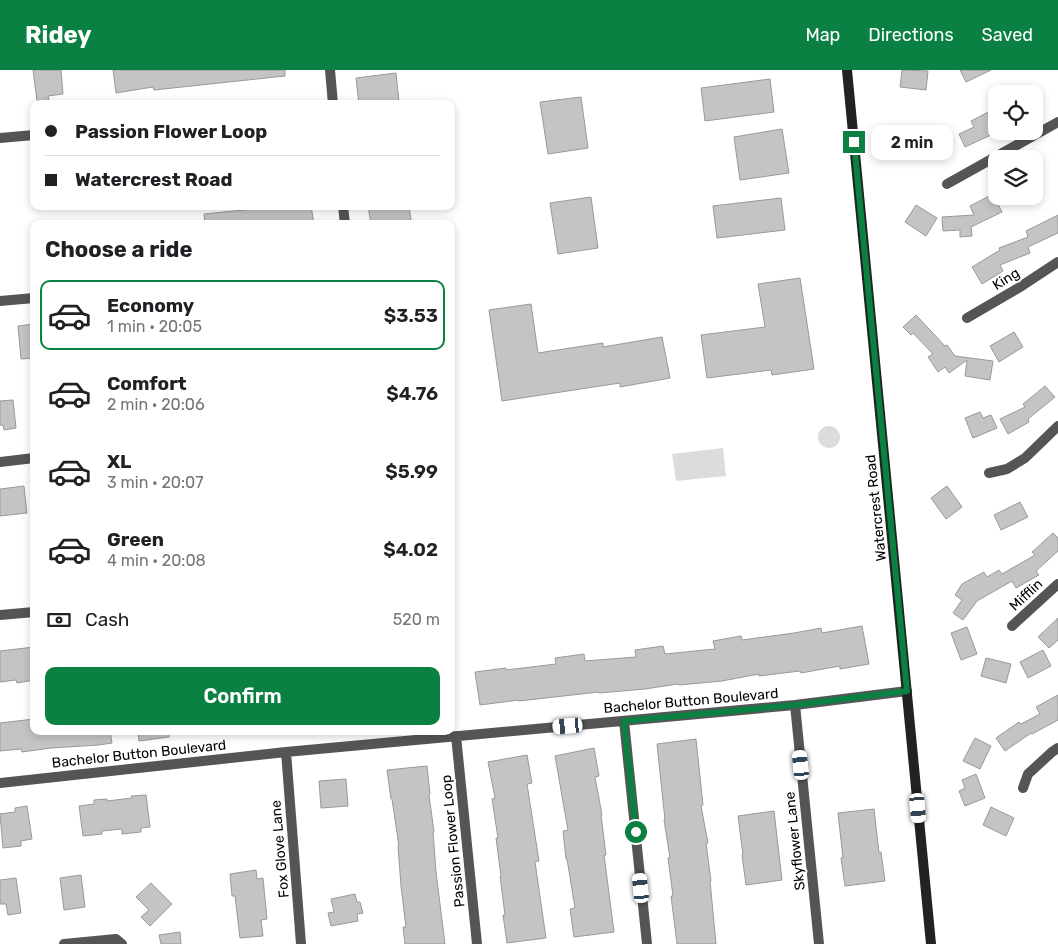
<!DOCTYPE html>
<html lang="en">
<head>
<meta charset="utf-8">
<style>
  body { margin:0; font-family:Rubik,sans-serif; background:#f2f2f2; color:#202124; height:100vh; display:flex; flex-direction:column; font-size:19px; white-space:nowrap }
  * { box-sizing:border-box; margin:0 }
  p { font-size:16px; color:#757577 }
  .icon { flex:none; width:28px; height:28px; fill:none; stroke:currentColor; stroke-width:2; stroke-linecap:round; stroke-linejoin:round }
  .map { position:relative; flex:1; overflow:hidden }
  .drawer { position:absolute; left:30px; top:150px; width:425px; height:515px; display:flex; flex-direction:column; background:#fff; border-radius:10px; box-shadow:0 2px 8px #0003 }
  .drawer>* { flex:none }
  .top-card { position:absolute; left:30px; top:30px; width:425px; height:110px; border-radius:10px; box-shadow:0 2px 8px #0003; display:grid; align-content:center; height:110px; padding:0 15px; background:#fff }
  .controls { position:absolute; left:988px; top:15px; display:grid; gap:10px }
  .controls a { display:grid; place-items:center; width:55px; height:55px; border-radius:10px; background:#fff; box-shadow:0 2px 8px #0003; font-size:25px }
  .end { position:absolute; width:22px; height:22px; margin:-11px; border:6px solid #0b8043; background:#fff; box-shadow:0 0 0 2px #fff }
  .from { border-radius:50% }
  .bubble { position:absolute; height:35px; border-radius:10px; background:#fff; box-shadow:0 2px 8px #0003; font-size:16px; font-weight:600; line-height:35px; text-align:center }
  .car { position:absolute; width:15px; height:30px; margin:-15px -8px; border-radius:6px; box-shadow:0 0 4px 1px #0007; background:linear-gradient(#fff 24%,#345 0 40%,#fff 0 76%,#345 0 86%,#fff 0) }
  .top-card b { display:flex; align-items:center; gap:18px; height:48px; font-size:19px }
  .top-card b+b { border-top:1px solid #e0e0e0 }
  .top-card i { width:12px; height:12px; background:#202124 }
  ul { padding:0; list-style:none }
  li { display:flex; align-items:center; gap:15px; height:70px; margin:0 10px 8px; padding:0 5px; border:2px solid transparent; border-radius:10px }
  li div { flex:1 }
  li b { display:block; font-size:19px }
  li em { font-style:normal; font-weight:600 }
  li.active { border-color:#0b8043 }
  li>.icon { width:45px; height:45px; stroke-width:1.5 }
  h2 { padding:0 15px; font-size:22px; line-height:60px }
  .pay { display:flex; align-items:center; gap:12px; height:55px; padding:0 15px; font-size:19px }
  .pay p { margin-inline-start:auto }
  .button { display:flex; gap:10px; margin-top:auto; padding:10px 15px }
  .button a { flex:1; height:58px; border-radius:10px; background:#0b8043; color:#fff; font-size:20px; font-weight:600; line-height:58px; text-align:center }
  header { display:flex; align-items:center; gap:30px; box-sizing:border-box; height:70px; padding:0 25px; background:#0b8043; color:#fff }
  header strong { font-size:24px }
  nav { display:flex; gap:28px; margin-inline-start:auto; font-size:18px }
  .map>svg:first-child { display:block }
  .green { fill:#dcdcdc }
  .building { fill:#c4c4c4; stroke:#999 }
  .lines { fill:none; stroke-linecap:round; stroke-linejoin:round }
  .street { stroke:#555; stroke-width:10 }
  .secondary { stroke:#222; stroke-width:10 }
  .route { stroke:#0b8043; stroke-width:6 }
  .labels { text-anchor:middle; dominant-baseline:central; stroke-width:4; stroke-linejoin:round; paint-order:stroke }
  .street-label { font-size:14px; fill:#000; stroke:#fff }
</style>
</head>
<body>
<header>
<strong>Ridey</strong>
<nav><a>Map</a><a>Directions</a><a>Saved</a></nav>
</header>
<div class="map">
<svg width="1058" height="874" viewBox="0 0 1058 874">
  <rect width="100%" height="100%" fill="#fff"/>
  <!-- green -->
  <path class="green" d="M818 367a11 11 0 1 1 22 0a11 11 0 1 1-22 0Z
    M723,378L726,406L676,411L672,384Z"/>
  <!-- building -->
  <path class="building" d="M33,0H61L63,24L48,26L49,30L37,31Z
    M113,0H285V6L154,20L153,17L116,23Z
    M902,0L928,1L926,20L900,17Z
    M960,0H991L966,12Z
    M396,3L399,32L381,34H359L356,8Z
    M770,9L774,42L705,51L701,18Z
    M581,27L588,78L548,84L540,32Z
    M996,38V58L989,61L991,65L965,77L959,64L974,57L971,51Z
    M782,59L789,103L740,110L734,67Z
    M993,124L1002,142L971,157L972,166L960,167V160L943,161L942,147L974,145L970,136Z
    M591,127L598,178L558,184L550,133Z
    M781,128L785,160L717,168L713,136Z
    M916,135L937,148L926,166L905,152Z
    M283,136H311L314,154H205L204,144Z
    M368,136H409L411,150L385,154H371Z
    M1058,145V163L1028,177L1030,183L1000,195L1003,201L982,214L972,197L1000,180L999,178L1028,167L1026,161Z
    M800,208L814,299L772,305L771,300L707,308L701,265L765,257L758,214Z
    M531,234L538,283L603,273V277L662,267L670,308L620,317V313L502,331L489,240Z
    M916,245L945,276L947,275L955,286L993,291L990,310L965,306L967,290L949,303L945,297L938,302L928,287L933,284L913,263L911,265L903,257Z
    M34,254V288L21,289L18,256Z
    M1014,262L1023,277L999,292L990,276Z
    M1045,316L1055,327L1028,349L1029,352L1008,364L1000,349L1025,337L1023,334Z
    M13,330L16,358L4,360L3,355H0V331Z
    M980,342L983,348L991,345L997,358L973,368L965,348Z
    M24,416L27,443L0,446V419Z
    M947,416L962,437L946,449L931,428Z
    M1020,432L1028,447L1001,460L994,445Z
    M1053,463L1058,468V481L1036,501L1039,505L1016,518L1012,511L977,531L963,550L953,543L962,530L955,525L962,514L984,502L987,507L999,500L1002,504L1035,485L1032,482Z
    M1058,548V570L1049,578L1038,567Z
    M862,556L869,594L840,599V596L801,603L800,601L759,606V604L722,611L679,615L678,614L645,619L599,623V622L519,631V630L480,635L475,602L506,598V600L556,594L555,588L584,584L585,591L636,587L635,580L663,576L665,584L715,579L713,571L741,566L742,570L794,563L821,558L822,563Z
    M967,557L977,584L961,590L951,563Z
    M34,577V610L17,613L16,610L0,612V581Z
    M1043,580L1051,596L1028,608L1020,592Z
    M986,588L1011,594L1006,613L981,606Z
    M1058,625V650L1032,664L1031,663L1005,681L996,668L1019,652L1021,654L1040,644L1036,637Z
    M34,649V661H110L112,673L99,675L51,678L22,682L21,679L0,681V653Z
    M138,661H169V667L139,671Z
    M975,668L991,676L980,699L963,691Z
    M696,669L703,735L701,736L708,773H706L711,811H710L716,874H677L671,826H673L668,788H670L664,750H665L657,674Z
    M594,678L599,706L595,707L602,745H601L606,785H604L614,862L574,867L570,839L575,838L567,789H566L563,761L568,760L555,686Z
    M527,685L532,713L527,714L539,791L535,792L546,868L507,873L503,845H505L500,806H501L496,768H498L492,729L495,728L488,692Z
    M427,696L430,724L429,725L434,762H433L436,802L445,874H405L403,857H406L401,816L398,776H399L392,729H391L387,700Z
    M976,704L985,728L965,736L959,721L965,718L962,710Z
    M346,709L348,736L321,738L319,711Z
    M146,725L150,757L141,758V762L122,764V759L102,761V764L83,766L79,736L94,734V730L107,729V731L132,728L131,726Z
    M27,736L32,769L21,771V776L3,778L0,744L15,742V738Z
    M991,737L1014,748L1006,766L983,755Z
    M874,739L879,783L881,782L885,811L845,816L841,788H843L838,743Z
    M774,741L782,810L746,815L742,785H743L738,746Z
    M256,800L257,809L263,808L267,849L261,850L263,866L240,868L235,826H232L230,804Z
    M81,805L85,837L64,840L60,808Z
    M16,808L21,843L8,845L6,834H0V810Z
    M151,813L172,834L150,856L141,847L149,840L136,827Z
    M355,824L357,832H360L363,843L357,844L358,851L331,856L328,843L334,842L331,829Z
    M180,862L181,874H161L159,865Z"/>
  <g class="lines">
    <!-- street -->
    <path class="street" d="M330,0L333,34
      M0,68L34,65
      M947,114L1058,52
      M343,136L345,154
      M0,231L34,228
      M967,248L1020,217L1058,192
      M0,392L34,388
      M989,403L1007,399L1025,388L1058,356
      M0,545L34,542
      M1012,556L1058,514
      M795,635L819,874
      M624,651L647,874
      M456,666L477,874
      M286,682L301,874
      M0,713L286,682L795,635L907,621
      M1023,718L1028,704L1052,682L1058,678
      M64,874L116,869L122,874"/>
    <!-- secondary -->
    <path class="secondary" d="M847,0L931,874"/>
  </g>
  <g class="lines">
    <!-- route -->
    <path class="route" d="M636,762L624,651L795,635L907,621L854,72"/>
  </g>
  <g class="labels">
    <!-- street labels -->
    <g class="street-label">
      <text transform="translate(1006 209) rotate(-32)">King</text>
      <text transform="translate(876 438) rotate(-96)">Watercrest Road</text>
      <text transform="translate(1026 525) rotate(-43)">Mifflin</text>
      <text transform="translate(691 631) rotate(-5)">Bachelor Button Boulevard</text>
      <text transform="translate(139 684) rotate(-6)">Bachelor Button Boulevard</text>
      <text transform="translate(453 771) rotate(-96)">Passion Flower Loop</text>
      <text transform="translate(795 771) rotate(-96)">Skyflower Lane</text>
      <text transform="translate(280 779) rotate(-95)">Fox Glove Lane</text>
    </g>
  </g>
</svg>
<div class="controls">
<a><svg class="icon" aria-label="locate" viewBox="0 0 24 24"><circle cx="12" cy="12" r="6"/><path d="M12 2v4M12 18v4M2 12h4M18 12h4"/></svg></a>
<a><svg class="icon" aria-label="layers" viewBox="0 0 24 24"><path d="M12 4l9 5-9 5-9-5zM3 14l9 5 9-5"/></svg></a>
</div>
<i class="end from" style="left:636px;top:762px"></i>
<i class="end" style="left:854px;top:72px"></i>
<div class="bubble" style="left:871px;top:55px;width:82px">2 min</div>
<i class="car" style="left:568px;top:656px;rotate:265deg"></i>
<i class="car" style="left:801px;top:695px;rotate:354deg"></i>
<i class="car" style="left:918px;top:738px;rotate:175deg"></i>
<i class="car" style="left:641px;top:818px;rotate:354deg"></i>
<div class="top-card">
<b><i class="from"></i>Passion Flower Loop</b>
<b><i></i>Watercrest Road</b>
</div>
<section class="drawer">
<h2>Choose a ride</h2>
<ul>
<li class="active"><svg class="icon" aria-label="car" viewBox="0 0 24 24"><path d="M5 17H2v-5l4-1 3-4h7l3 4 3 1v5h-3M9 17h6M6 11h13"/><circle cx="7" cy="17" r="2"/><circle cx="17" cy="17" r="2"/></svg><div><b>Economy</b><p>1 min · 20:05</p></div><em>$3.53</em></li>
<li><svg class="icon" aria-label="car" viewBox="0 0 24 24"><path d="M5 17H2v-5l4-1 3-4h7l3 4 3 1v5h-3M9 17h6M6 11h13"/><circle cx="7" cy="17" r="2"/><circle cx="17" cy="17" r="2"/></svg><div><b>Comfort</b><p>2 min · 20:06</p></div><em>$4.76</em></li>
<li><svg class="icon" aria-label="car" viewBox="0 0 24 24"><path d="M5 17H2v-5l4-1 3-4h7l3 4 3 1v5h-3M9 17h6M6 11h13"/><circle cx="7" cy="17" r="2"/><circle cx="17" cy="17" r="2"/></svg><div><b>XL</b><p>3 min · 20:07</p></div><em>$5.99</em></li>
<li><svg class="icon" aria-label="car" viewBox="0 0 24 24"><path d="M5 17H2v-5l4-1 3-4h7l3 4 3 1v5h-3M9 17h6M6 11h13"/><circle cx="7" cy="17" r="2"/><circle cx="17" cy="17" r="2"/></svg><div><b>Green</b><p>4 min · 20:08</p></div><em>$4.02</em></li>
</ul>
<div class="pay"><svg class="icon" aria-label="cash" viewBox="0 0 24 24"><path d="M3 7h18v10H3z"/><circle cx="12" cy="12" r="2"/></svg>Cash<p>520 m</p></div>
<div class="button"><a>Confirm</a></div>
</section>
</div>
</body>
</html>
